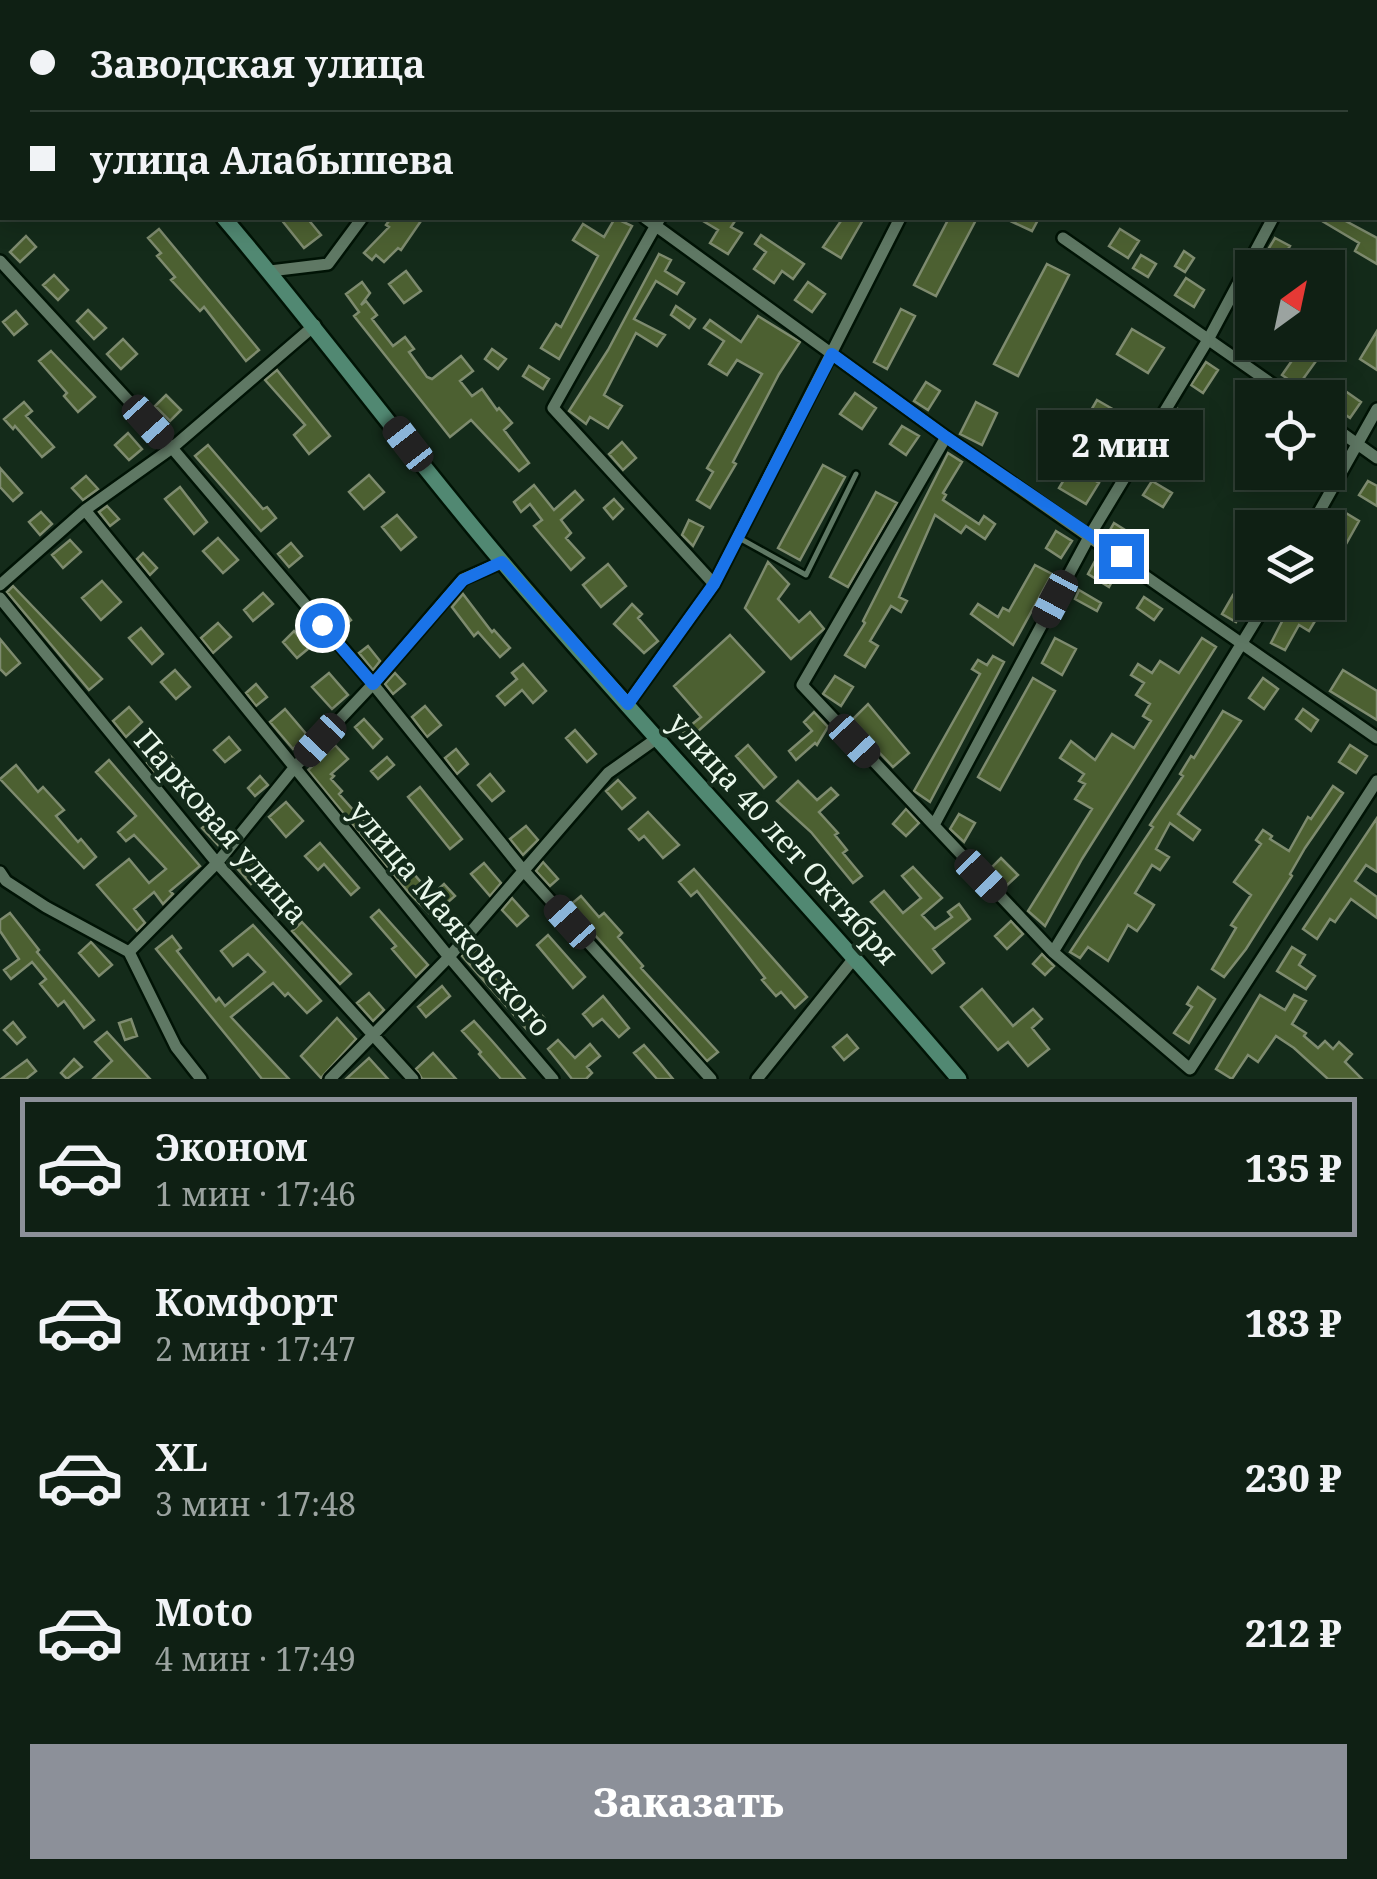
<!DOCTYPE html>
<html lang="ru">
<head>
<meta charset="utf-8">
<style>
  body { margin:0; font-family:"Noto Serif",serif; background:#18281d; color:#f1f3f6; height:100vh; display:flex; flex-direction:column; font-size:38px; white-space:nowrap }
  * { box-sizing:border-box; margin:0 }
  p { font-size:32px; color:#9ba3a0 }
  .icon { flex:none; width:55px; height:55px; fill:none; stroke:currentColor; stroke-width:2; stroke-linecap:round; stroke-linejoin:round }
  .map { position:relative; height:1079px; overflow:hidden }
  .side { display:flex; flex-direction:column; background:#0f2014; flex:1 }
  .side>* { flex:none }
  .top-card { position:absolute; left:0px; top:0px; width:1378px; height:220px; box-shadow:0 5px 25px #0003,0 0 0 2px #2f3e34; display:grid; align-content:center; height:220px; padding:0 30px; background:#0f2014 }
  .needle { width:65px; rotate:33deg }
  .tools { position:absolute; left:1235px; top:250px; display:grid; gap:20px }
  .tools a { display:grid; place-items:center; width:110px; height:110px; border-radius:0px; background:#0f2014; box-shadow:0 5px 25px #0003,0 0 0 2px #2f3e34; font-size:50px }
  .end { position:absolute; width:45px; height:45px; margin:-22px; border:12px solid #1a73e8; background:#fff; box-shadow:0 0 0 5px #fff }
  .from { border-radius:50% }
  .bubble { position:absolute; height:70px; border-radius:0px; background:#0f2014; box-shadow:0 5px 25px #0003,0 0 0 2px #2f3e34; font-size:32px; font-weight:800; line-height:70px; text-align:center }
  .car { position:absolute; width:30px; height:60px; margin:-30px -15px; border-radius:12px; box-shadow:0 0 8px 2px #0007; background:linear-gradient(#222 24%,#8ab4d8 0 40%,#222 0 76%,#8ab4d8 0 86%,#222 0) }
  .top-card b { display:flex; align-items:center; gap:35px; height:95px; font-size:38px }
  .top-card b+b { border-top:2px solid #2f3e34 }
  .top-card i { width:25px; height:25px; background:#f1f3f6 }
  ul { padding:18px 0 0; list-style:none }
  li { display:flex; align-items:center; gap:30px; height:140px; margin:0 20px 15px; padding:0 10px; border:5px solid transparent; border-radius:0px }
  li div { flex:1 }
  li b { display:block; font-size:38px }
  li em { font-style:normal; font-weight:800 }
  li.active { border-color:#8c9099 }
  li>.icon { width:90px; height:90px; stroke-width:1.5 }
  .action { display:flex; gap:20px; margin-top:auto; padding:20px 30px }
  .action a { flex:1; height:115px; border-radius:0px; background:#8c9099; color:#fff; font-size:40px; font-weight:800; line-height:115px; text-align:center }
  .map>svg:first-child { display:block }
  .building { fill:#4c6031; stroke:#7e8b6f; stroke-width:2.5 }
  .lines { fill:none; stroke-linecap:round; stroke-linejoin:round }
  .lane-casing { stroke:#001305; stroke-width:10 }
  .street-casing { stroke:#001305; stroke-width:16 }
  .secondary-casing { stroke:#001305; stroke-width:20 }
  .lane { stroke:#5f7864; stroke-width:5 }
  .street { stroke:#5f7864; stroke-width:11 }
  .secondary { stroke:#518872; stroke-width:15 }
  .route { stroke:#1a73e8; stroke-width:12 }
  .labels { text-anchor:middle; dominant-baseline:central; stroke-width:8; stroke-linejoin:round; paint-order:stroke }
  .street-label { font-size:30px; fill:#e9f7eb; stroke:#142b1a }
</style>
</head>
<body>
<div class="map">
<svg width="1377" height="1079" viewBox="0 0 1377 1079">
  <rect width="100%" height="100%" fill="#142b1a"/>
  <!-- building -->
  <path class="building" d="M280,218H307L321,235L304,248Z
    M391,218H423L401,250L398,248L384,262L376,255L372,260L364,253L389,227L386,225Z
    M615,218L632,226L559,359L541,348L556,324L561,327L598,256L573,240L583,224L604,237Z
    M698,218H737L731,227L742,233L728,254L710,243L718,230Z
    M843,218H864L841,258L823,247Z
    M949,218H977L936,296L914,285Z
    M1004,218H1039L1032,231Z
    M1317,218H1340L1377,238V264L1355,251L1359,243Z
    M159,229L259,350L246,361L204,307L200,311L171,280L175,277L157,256L161,253L148,238Z
    M1120,229L1139,241L1128,258L1109,246Z
    M761,235L804,264L793,279L782,271L774,283L754,269L766,252L755,244Z
    M26,236L36,247L20,262L10,252Z
    M1275,238L1290,246L1277,267L1263,258Z
    M1184,251L1194,258L1185,272L1175,266Z
    M659,254L671,260L665,271L684,283L677,294L656,281L634,319L665,335L657,346L636,333L604,395L622,406L608,428L590,417L586,424L569,411L608,350Z
    M1141,255L1156,264L1148,277L1133,268Z
    M1047,264L1069,275L1018,376L994,364Z
    M406,271L421,291L404,303L389,284Z
    M54,275L68,290L58,300L43,285Z
    M1186,278L1204,290L1194,307L1175,295Z
    M362,282L370,293L361,305L366,301L377,315L372,319L393,346L405,337L414,349L409,352L427,377L432,379L461,356L473,371L460,381L472,396L482,389L497,410L499,408L512,423L504,430L529,463L519,471L471,420L450,437L354,316L359,312L346,294Z
    M808,282L825,294L812,312L795,300Z
    M676,306L695,319L689,328L671,315Z
    M1252,308V348L1235,337Z
    M901,309L915,316L887,369L874,362Z
    M88,310L106,328L94,339L77,321Z
    M16,311L27,324L14,335L3,322Z
    M758,316L800,342L779,374L733,462L736,464L710,508L697,500L713,472L707,468L762,374L737,360L727,375L709,364L724,341L704,328L710,320L741,342Z
    M1132,329L1164,348L1148,373L1117,354Z
    M1377,331V370L1360,359Z
    M123,339L137,354L121,369L107,354Z
    M492,349L506,359L498,369L485,359Z
    M1300,349L1316,361L1298,386L1282,375Z
    M51,351L95,397L78,412L64,396L67,393L39,361Z
    M1206,362L1218,370L1203,393L1191,385Z
    M529,366L549,379L543,389L523,376Z
    M277,370L330,436L309,454L294,435L305,425L265,380Z
    M926,382L940,391L928,410L914,401Z
    M1341,388L1361,402L1350,418L1330,404Z
    M855,393L876,408L862,429L840,414Z
    M166,395L181,410L170,421L155,406Z
    M1097,400L1128,418L1114,442L1083,424Z
    M24,402L32,411L26,416L54,447L42,457L15,426L13,429L4,419Z
    M976,402L997,413L982,445L960,434Z
    M1178,409L1194,417L1184,436L1168,427Z
    M902,426L919,436L906,455L890,444Z
    M128,433L142,449L129,460L115,445Z
    M622,442L636,458L623,470L609,454Z
    M208,445L263,509L267,507L276,518L261,531L195,456Z
    M1157,450L1172,460L1162,476L1146,466Z
    M948,453L962,462L943,493L946,495L943,500L979,524L984,516L995,524L985,539L966,526L961,533L935,515L899,597L907,601L901,612L891,606L870,641L878,646L865,667L845,655L865,623L863,621Z
    M823,465L845,477L800,560L778,548Z
    M1072,466L1099,483L1086,504L1059,488Z
    M0,468L22,493L13,501L0,487Z
    M369,475L384,492L364,509L349,492Z
    M86,476L98,489L83,500L72,488Z
    M1152,481L1172,493L1163,507L1143,495Z
    M1368,481L1377,486V506L1359,495Z
    M534,485L554,510L575,491L583,500L561,520L571,533L566,538L584,558L571,570L534,526L542,520L530,504L521,512L514,502Z
    M180,487L207,522L194,534L165,499Z
    M876,492L897,503L848,587L830,577Z
    M614,499L623,509L613,519L604,508Z
    M107,506L119,519L110,526L99,512Z
    M1341,510L1359,521L1328,576V532Z
    M41,512L52,524L40,535L29,522Z
    M397,515L416,537L401,550L382,527Z
    M689,520L703,527L693,546L682,535Z
    M1114,523L1133,535L1125,549L1106,537Z
    M1056,531L1072,541L1061,558L1046,548Z
    M218,538L238,560L223,573L203,551Z
    M70,540L81,552L63,568L52,555Z
    M291,543L302,556L289,567L278,554Z
    M143,553L157,568L150,575L137,559Z
    M1095,561L1117,572L1109,587L1088,574Z
    M768,562L789,584L778,599L799,622L810,612L824,629L791,659L745,608Z
    M608,564L626,586L601,607L583,585Z
    M1035,565L1052,574L1013,645L971,614L978,604L998,617L1003,608L1009,611Z
    M102,581L121,602L101,620L82,598Z
    M13,586L102,679L89,690L7,592Z
    M1079,590L1101,603L1097,611L1075,599Z
    M263,593L273,604L253,621L244,610Z
    M463,594L492,632L494,630L510,648L500,657L478,632L474,636L452,607Z
    M1233,595L1247,603L1236,622L1222,614Z
    M1144,597L1162,609L1154,620L1137,608Z
    M1292,602H1308L1321,611L1309,631L1299,625L1285,650L1271,643Z
    M338,604L351,620L339,630L326,614Z
    M632,604L642,614L638,618L658,641L644,653L614,624Z
    M218,623L231,637L213,653L201,638Z
    M141,628L163,654L152,664L129,638Z
    M294,631L309,648L297,658L283,642Z
    M730,635L764,672L686,742L680,734L701,717L674,686Z
    M1055,638L1076,649L1062,675L1042,663Z
    M1202,638L1216,647L1082,859L1045,926L1028,911L1092,809L1075,799L1085,784L1079,781L1084,774L1060,758L1071,741L1095,760L1112,734L1134,748L1151,721L1143,716L1150,704L1136,695L1144,683L1131,675L1138,664L1152,673L1160,661L1179,673Z
    M0,639L20,663L6,675L0,669Z
    M368,646L380,661L373,670L359,653Z
    M993,656L1004,662L930,802L914,791L980,674L972,669L978,660L987,665Z
    M523,664L546,691L533,703L522,690L505,705L497,696L517,679L512,673Z
    M175,670L190,687L176,699L161,682Z
    M1343,670L1377,691V720L1330,691Z
    M329,673L348,695L332,709L312,687Z
    M395,673L405,684L393,694L385,684Z
    M835,676L853,687L841,706L823,694Z
    M1033,678L1055,691L1000,790L978,777Z
    M1263,678L1278,689L1264,709L1249,698Z
    M256,684L267,697L256,706L246,693Z
    M868,704L909,753L893,767L850,722Z
    M425,706L441,725L427,737L412,717Z
    M129,707L142,722L126,737L113,721Z
    M285,709L308,736L293,749L270,722Z
    M1303,709L1318,720L1311,731L1296,719Z
    M1223,711L1241,721L1178,814L1200,830L1193,840L1170,823L1156,849L1169,857L1160,870L1152,865L1135,893L1154,905L1144,921L1137,931L1128,925L1108,961L1088,947L1080,958L1070,952L1153,827L1150,825L1183,776L1180,774L1191,756L1194,758Z
    M814,712L828,727L817,745L815,743L796,760L789,751L812,731L804,722Z
    M364,719L382,739L373,748L355,727Z
    M575,730L596,754L587,762L566,738Z
    M229,737L240,750L225,762L214,750Z
    M335,745L348,759L331,774L334,776L331,779L342,791L339,794L373,832L376,830L432,895L444,884L455,896L432,916L408,892L308,770Z
    M748,745L776,777L764,788L736,756Z
    M1350,745L1367,756L1356,773L1339,762Z
    M164,749L173,759L156,774L147,763Z
    M456,749L468,764L457,774L445,758Z
    M387,757L394,765L378,779L371,771Z
    M109,760L200,866L170,891L173,894L163,904L154,892L134,909L145,923L137,931L97,885L129,859L149,883L166,869L134,835L126,841L118,832L136,816L96,772Z
    M16,765L38,792L43,787L64,810L56,816L78,842L81,839L96,857L84,868L0,779Z
    M490,774L504,791L492,801L478,785Z
    M260,776L268,785L255,796L248,788Z
    M618,780L635,798L622,809L606,791Z
    M798,781L817,800L831,788L838,795L819,812L838,833L835,835L847,850L843,853L862,876L853,883L811,832L777,801Z
    M1333,786L1343,793L1305,848L1290,874L1292,876L1246,949L1224,977L1212,969L1236,928L1231,925L1251,895L1234,882L1261,844L1256,840L1263,830L1272,836L1270,839L1289,851L1308,817L1311,819Z
    M420,787L462,839L450,849L408,797Z
    M286,802L303,821L286,837L269,817Z
    M906,809L919,823L906,836L893,824Z
    M648,812L679,845L663,858L644,836L639,840L629,829Z
    M959,814L975,823L964,842L950,829Z
    M213,818L228,835L218,845L202,828Z
    M1377,818V872L1366,865L1355,881L1377,897V918L1351,899L1335,922L1330,919L1317,939L1303,929Z
    M526,826L538,840L523,855L510,839Z
    M320,843L359,888L351,895L324,864L318,870L305,856Z
    M247,856L263,875L251,884L235,866Z
    M1001,858L1018,875L1005,887L989,870Z
    M543,862L558,879L550,886L536,871Z
    M484,863L501,883L490,896L471,874Z
    M913,867L942,898L922,915L935,929L952,917L948,912L959,904L970,919L933,949L944,963L932,973L871,902L884,891L903,913L921,898L902,876Z
    M694,869L807,997L795,1008L781,992L776,996L762,980L765,978L697,891L691,896L679,882Z
    M581,896L599,917L604,913L622,933L618,937L643,966L641,968L718,1052L707,1061L569,906Z
    M512,898L528,916L517,926L502,910Z
    M379,910L428,965L416,977L392,949L396,946L371,917Z
    M10,913L39,950L37,952L94,1020L84,1028L64,1001L58,1006L40,984L46,979L32,962L11,979L4,970L19,959L0,931V920Z
    M1011,921L1023,934L1007,949L995,936Z
    M302,922L351,974L340,984L292,931Z
    M253,925L321,1001L307,1013L288,993L285,996L273,983L231,1017L289,1079H262L156,949L172,936L181,948L177,951L216,1001L219,998L225,1006L265,972L248,954L233,966L221,951Z
    M548,935L585,977L573,988L537,945Z
    M91,942L112,965L99,976L79,953Z
    M474,946L510,992L512,990L530,1010L534,1006L544,1018L529,1032L462,956Z
    M1292,947L1305,955L1299,965L1315,976L1306,989L1277,971Z
    M1042,954L1054,966L1045,975L1033,964Z
    M442,986L450,996L426,1017L418,1007Z
    M1198,987L1215,999L1189,1043L1174,1033L1192,1007L1187,1004Z
    M982,989L1013,1026L1033,1009L1042,1019L1032,1028L1049,1049L1028,1066L1008,1042L998,1050L961,1007Z
    M369,993L384,1010L373,1021L357,1003Z
    M1260,995L1285,1010L1294,995L1306,1001L1292,1024L1306,1033L1304,1036L1318,1048L1325,1041L1333,1049L1339,1042L1352,1054L1345,1062L1362,1079H1328L1294,1048L1276,1036L1258,1062L1248,1055L1232,1079L1216,1069Z
    M603,996L629,1028L619,1037L602,1019L593,1026L583,1014Z
    M337,1018L356,1039L321,1078L301,1056Z
    M131,1019L137,1036L125,1040L119,1023Z
    M474,1021L493,1042L525,1079H501L479,1054L481,1052L462,1031Z
    M13,1022L25,1037L17,1044L4,1030Z
    M107,1032L150,1079H93L112,1061L95,1042Z
    M847,1035L858,1048L844,1060L833,1047Z
    M558,1040L575,1058L590,1044L600,1056L587,1067L592,1073L586,1079H572L548,1049Z
    M644,1045L659,1062L673,1079H657L634,1053Z
    M433,1053L456,1079H422L416,1069Z
    M369,1058L388,1079H346Z
    M74,1059L82,1067L67,1079L61,1073Z
    M27,1060L36,1071L26,1079H1Z"/>
  <g class="lines">
    <defs>
      <path id="lane" d="M741,539L806,575L856,474"/>
      <path id="street" d="M374,0L376,2
        M746,0L750,2
        M1059,0L1063,2
        M514,2L516,0
        M785,2L786,0
        M1011,2L1012,0
        M1375,22L1377,18
        M1375,203L1377,205
        M645,218L946,437L1377,738
        M660,218L553,408L714,584
        M1063,238L1292,398
        M0,261L172,448L373,684L523,870L711,1079
        M270,271L328,264L362,218
        M1328,423L1377,458
        M946,437L802,685L1053,952L1190,1069L1377,781
        M85,510L449,957L553,1079
        M1310,528L1377,409
        M0,585L85,510L172,448L315,325
        M0,598L217,863L413,1079
        M627,705L714,584L900,218
        M934,825L1090,535L1209,338L1273,218
        M0,872L6,881L46,907L129,952L176,1047L201,1079
        M129,952L217,863L294,768L373,684L463,579L502,562
        M1053,952L1267,602
        M330,1079L449,957L608,773L656,739
        M757,1079L855,957"/>
      <path id="secondary" d="M39,0L41,2
        M224,218C320,331 408,451 504,564C652,739 811,904 959,1079"/>
    </defs>
    <!-- lane casing -->
    <use href="#lane" class="lane-casing"/>
    <!-- street casing -->
    <use href="#street" class="street-casing"/>
    <!-- secondary casing -->
    <use href="#secondary" class="secondary-casing"/>
    <!-- lane -->
    <use href="#lane" class="lane"/>
    <!-- street -->
    <use href="#street" class="street"/>
    <!-- secondary -->
    <use href="#secondary" class="secondary"/>
  </g>
  <g class="lines">
    <!-- route -->
    <path class="route" d="M322,625L373,684L463,580L502,562L628,704L714,584L832,354L946,437L1121,556"/>
  </g>
  <g class="labels">
    <!-- street labels -->
    <g class="street-label">
      <text transform="translate(222 826) rotate(49)">Парковая улица</text>
      <text transform="translate(784 838) rotate(48)">улица 40 лет Октября</text>
      <text transform="translate(451 918) rotate(50)">улица Маяковского</text>
    </g>
  </g>
</svg>
<div class="tools">
<a><svg class="needle" viewBox="-14 -14 28 28"><path d="M0-13l5 13h-10z" fill="#e53935"/><path d="M0 13l5-13h-10z" fill="#9ba3a0"/></svg></a>
<a><svg class="icon" aria-label="locate" viewBox="0 0 24 24"><circle cx="12" cy="12" r="6"/><path d="M12 2v4M12 18v4M2 12h4M18 12h4"/></svg></a>
<a><svg class="icon" aria-label="layers" viewBox="0 0 24 24"><path d="M12 4l9 5-9 5-9-5zM3 14l9 5 9-5"/></svg></a>
</div>
<i class="end from" style="left:322px;top:625px"></i>
<i class="end" style="left:1121px;top:556px"></i>
<div class="bubble" style="left:1038px;top:410px;width:165px">2 мин</div>
<i class="car" style="left:148px;top:422px;rotate:138deg"></i>
<i class="car" style="left:408px;top:444px;rotate:322deg"></i>
<i class="car" style="left:1055px;top:599px;rotate:208deg"></i>
<i class="car" style="left:320px;top:740px;rotate:223deg"></i>
<i class="car" style="left:854px;top:741px;rotate:137deg"></i>
<i class="car" style="left:981px;top:876px;rotate:136deg"></i>
<i class="car" style="left:570px;top:922px;rotate:318deg"></i>
<div class="top-card">
<b><i class="from"></i>Заводская улица</b>
<b><i></i>улица Алабышева</b>
</div>
</div>
<section class="side">
<ul>
<li class="active"><svg class="icon" aria-label="car" viewBox="0 0 24 24"><path d="M5 17H2v-5l4-1 3-4h7l3 4 3 1v5h-3M9 17h6M6 11h13"/><circle cx="7" cy="17" r="2"/><circle cx="17" cy="17" r="2"/></svg><div><b>Эконом</b><p>1 мин · 17:46</p></div><em>135 ₽</em></li>
<li><svg class="icon" aria-label="car" viewBox="0 0 24 24"><path d="M5 17H2v-5l4-1 3-4h7l3 4 3 1v5h-3M9 17h6M6 11h13"/><circle cx="7" cy="17" r="2"/><circle cx="17" cy="17" r="2"/></svg><div><b>Комфорт</b><p>2 мин · 17:47</p></div><em>183 ₽</em></li>
<li><svg class="icon" aria-label="car" viewBox="0 0 24 24"><path d="M5 17H2v-5l4-1 3-4h7l3 4 3 1v5h-3M9 17h6M6 11h13"/><circle cx="7" cy="17" r="2"/><circle cx="17" cy="17" r="2"/></svg><div><b>XL</b><p>3 мин · 17:48</p></div><em>230 ₽</em></li>
<li><svg class="icon" aria-label="car" viewBox="0 0 24 24"><path d="M5 17H2v-5l4-1 3-4h7l3 4 3 1v5h-3M9 17h6M6 11h13"/><circle cx="7" cy="17" r="2"/><circle cx="17" cy="17" r="2"/></svg><div><b>Moto</b><p>4 мин · 17:49</p></div><em>212 ₽</em></li>
</ul>
<div class="action"><a>Заказать</a></div>
</section>
</body>
</html>
